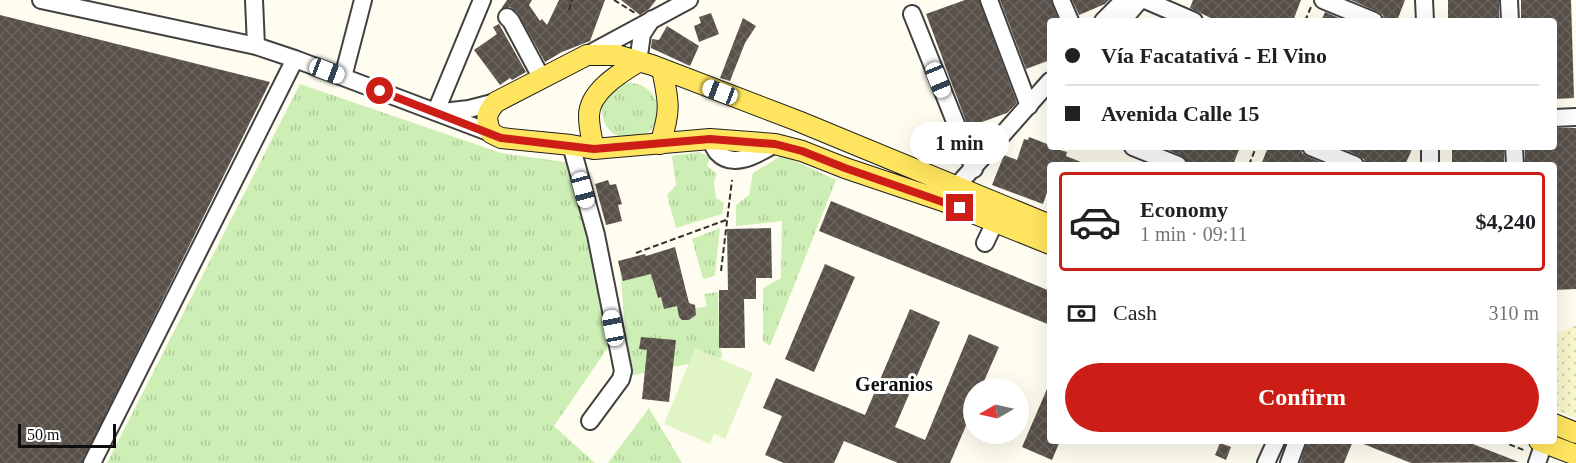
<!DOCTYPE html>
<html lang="en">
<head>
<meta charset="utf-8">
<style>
  body { margin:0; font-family:Georgia,serif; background:#f6f6f6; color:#202124; height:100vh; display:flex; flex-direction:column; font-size:22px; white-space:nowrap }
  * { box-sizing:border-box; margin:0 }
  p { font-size:20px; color:#757577 }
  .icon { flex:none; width:33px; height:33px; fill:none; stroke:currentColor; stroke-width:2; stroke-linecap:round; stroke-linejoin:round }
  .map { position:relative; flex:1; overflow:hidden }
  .details { position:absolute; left:1047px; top:162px; width:510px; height:282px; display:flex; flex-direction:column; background:#fff; border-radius:6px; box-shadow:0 6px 24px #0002 }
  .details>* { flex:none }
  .hud { position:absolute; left:1047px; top:18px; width:510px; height:132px; border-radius:6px; box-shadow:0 6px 24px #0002; display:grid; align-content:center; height:132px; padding:0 18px; background:#fff }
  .needle { width:39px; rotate:261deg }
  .fabs { position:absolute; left:963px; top:378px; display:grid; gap:12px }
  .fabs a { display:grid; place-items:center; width:66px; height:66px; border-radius:50%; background:#fff; box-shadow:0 6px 24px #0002; font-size:30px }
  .scale { position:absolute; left:18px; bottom:15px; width:98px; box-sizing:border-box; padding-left:6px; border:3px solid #0e0e0e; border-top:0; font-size:16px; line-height:21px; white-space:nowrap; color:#0e0e0e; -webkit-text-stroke:4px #fff; paint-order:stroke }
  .end { position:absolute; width:27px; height:27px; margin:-14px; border:8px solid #cd1d17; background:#fff; box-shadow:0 0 0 3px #fff }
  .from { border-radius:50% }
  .bubble { position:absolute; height:42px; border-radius:21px; background:#fff; box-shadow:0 6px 24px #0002; font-size:20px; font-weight:700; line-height:42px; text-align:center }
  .car { position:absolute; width:18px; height:36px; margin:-18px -9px; border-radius:8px; box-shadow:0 0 4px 2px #0007; background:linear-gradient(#fff 24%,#345 0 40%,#fff 0 76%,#345 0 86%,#fff 0) }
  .hud b { display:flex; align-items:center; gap:21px; height:57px; font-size:22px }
  .hud b+b { border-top:2px solid #e0e0e0 }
  .hud i { width:15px; height:15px; background:#202124 }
  ul { padding:10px 0 0; list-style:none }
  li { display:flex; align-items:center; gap:18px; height:99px; margin:0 12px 9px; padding:0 6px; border:3px solid transparent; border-radius:6px }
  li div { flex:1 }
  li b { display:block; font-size:22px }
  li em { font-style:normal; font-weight:700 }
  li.selected { border-color:#cd1d17 }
  li>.icon { width:54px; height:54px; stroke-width:1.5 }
  .pay { display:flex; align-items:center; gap:15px; height:66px; padding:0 18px; font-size:22px }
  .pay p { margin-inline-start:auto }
  .cta { display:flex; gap:12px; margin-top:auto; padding:12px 18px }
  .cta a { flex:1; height:69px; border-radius:36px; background:#cd1d17; color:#fff; font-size:24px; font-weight:700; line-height:69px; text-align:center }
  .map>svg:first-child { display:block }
  .farmland { fill:url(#farmland-dots) }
  .grass { fill:url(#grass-tufts) }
  .pitch { fill:#e1f4c6 }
  .building { fill:url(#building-cross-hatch) }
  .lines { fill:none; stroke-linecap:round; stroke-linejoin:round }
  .minor-casing { stroke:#414141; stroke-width:20 }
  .major-casing { stroke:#1f1f1f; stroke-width:22 }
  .path { stroke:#303030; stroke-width:2; stroke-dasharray:6 3; stroke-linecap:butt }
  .minor { stroke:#fff; stroke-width:16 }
  .major { stroke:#ffe55f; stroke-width:20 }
  .route { stroke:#cd1d17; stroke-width:8 }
  .labels { text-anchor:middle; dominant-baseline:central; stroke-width:6; stroke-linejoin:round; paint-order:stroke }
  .neighbourhood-label { font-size:20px; font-weight:bold; fill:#0e0e0e; stroke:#fff }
</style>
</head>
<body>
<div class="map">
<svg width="1576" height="463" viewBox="0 0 1576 463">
  <defs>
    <pattern id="farmland-dots" width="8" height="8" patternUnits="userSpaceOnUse" patternTransform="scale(1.5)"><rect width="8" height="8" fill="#f8f8cb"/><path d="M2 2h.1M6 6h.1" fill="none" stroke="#d3d3ad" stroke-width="1.8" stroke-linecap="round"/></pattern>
    <pattern id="grass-tufts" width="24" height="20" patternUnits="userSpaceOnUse" patternTransform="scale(1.5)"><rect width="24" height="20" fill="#cdeeb4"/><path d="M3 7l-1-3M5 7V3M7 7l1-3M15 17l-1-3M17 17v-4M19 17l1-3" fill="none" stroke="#afcb9a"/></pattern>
    <pattern id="building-cross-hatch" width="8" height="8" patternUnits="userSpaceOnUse" patternTransform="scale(1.5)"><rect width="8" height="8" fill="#585049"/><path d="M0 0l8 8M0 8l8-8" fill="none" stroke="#6b655f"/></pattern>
  </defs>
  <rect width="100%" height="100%" fill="#fffdef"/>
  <!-- farmland -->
  <path class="farmland" d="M1576,325V418L1554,410V335Z"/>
  <!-- grass -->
  <path class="grass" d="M602 111a28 28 0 1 1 56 0a28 28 0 1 1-56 0Z
    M300,84L501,153L578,164L613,340L554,426L595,463H107Z
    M699,152L710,157L707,166L717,174L714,182L716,198L724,203L722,214L676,228L667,195L676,185L672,156Z
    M782,155L836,180L770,346L763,341V288L781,278L782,221L736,226V205L749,195L753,173Z
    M720,228L715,276L703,279L692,239Z
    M654,258L680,312L707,306L704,294L718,292L719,338L722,357L629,376L620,267Z
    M649,408L682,463H608Z"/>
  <!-- pitch -->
  <path class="pitch" d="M695,348L753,373L725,439L714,434L710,444L664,424Z"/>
  <!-- building -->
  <path class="building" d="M507,0H532L529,5L540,21L542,19L547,25L559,0H605L590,41L562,52L545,62L518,14L510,7L501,9Z
    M621,0H656L649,9L640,15Z
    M965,0H979L1017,103L1007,113L968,127L926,14Z
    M1000,0H1051L1059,21H1050V60L1026,69Z
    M1072,0H1109L1105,4L1079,15Z
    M1193,0H1301L1293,21H1217L1190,8Z
    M1351,0H1405L1397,21H1384L1383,15L1378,12Z
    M1448,0H1499V21H1448Z
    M1521,0H1571L1574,98L1554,99V21H1521Z
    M1325,12L1346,21H1321Z
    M711,13L719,34L699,42L694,26L701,23L699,17Z
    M0,15L270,82L82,463H0Z
    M743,18L756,26L745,43L730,81L720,78Z
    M499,24L526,72L512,80L510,78L500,85L474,50L497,34L493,27Z
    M667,26L699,46L690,66L651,48L652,39L659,40Z
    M1554,128H1576V289L1554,290V165H1525V147H1554Z
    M1029,137L1050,145V147L1067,152L1066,156L1086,164L1050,165V184L1043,204L992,185L1004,155L1017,160L1024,139L1028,140Z
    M1161,147H1240L1233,165H1193L1188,163L1182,156Z
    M1268,147H1301L1302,153L1307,156L1327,165H1261Z
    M1339,147H1413L1405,165H1365L1364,159L1359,156Z
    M1452,147H1504V165H1452Z
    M608,180L610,185L616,184L622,204L618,205L622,221L606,225L595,184Z
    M831,201L1050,291V325L819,231Z
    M771,228L772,278H756V299H744L745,348H719V290H728L727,229Z
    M675,247L689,303L695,305L696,315L689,320H682L679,317L677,306L664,309L661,297L658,298L651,274L623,281L618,261L645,254L646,256Z
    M825,264L855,277L814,372L785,359Z
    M910,309L940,322L895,427L925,440L969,334L999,347L981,388H974V407L950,463H898L844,441L834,463H784L765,455L782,416L763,408L776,378L865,415Z
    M641,337L676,340L669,402L642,399L647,350L639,349Z
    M1050,382V441H1060L1052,460L1022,447Z
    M1307,441H1353L1344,463H1300Z
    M1356,441H1465L1519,462L1411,463Z
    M1220,443L1231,447L1226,460L1215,455Z"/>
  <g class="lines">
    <defs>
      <path id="minor" d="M41,0L256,46L295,59L491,133
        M254,0L256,46
        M989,0L1029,106
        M1061,0L1070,21
        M1145,0L1194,21
        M1323,0L1374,21
        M1424,0L1425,21
        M1509,0L1510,21
        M912,14L974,169
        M507,17L511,21L542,79
        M1103,21L1124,0
        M1122,21L1140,0
        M587,55L689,0
        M638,62L642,34L652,19
        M343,77L363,0
        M436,111L482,0
        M442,112L469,109L496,102
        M1554,118L1576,117
        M710,139C712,143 714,148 717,152C733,170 759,153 775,144
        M571,145L596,235L623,371L621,379L590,421
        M1133,147L1178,165
        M1311,147L1355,165
        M1430,147V165
        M1514,147L1515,165
        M956,187L1050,81
        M985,243L995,222
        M92,463L295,59
        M1266,463L1276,441
        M1289,463L1297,441
        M1537,463L1544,443"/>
      <path id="major" d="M660,144C671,110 669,103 662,69
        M594,149C592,139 589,128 589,117C588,92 620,73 638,62
        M1050,225L798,121L652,65L617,55H587L496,102C486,113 485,118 491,133L501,138L571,145L594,149L710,139L775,144L802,151L845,168L943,201L1050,244
        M1554,424L1576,433
        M1539,441L1576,455"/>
    </defs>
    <!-- minor casing -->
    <use href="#minor" class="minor-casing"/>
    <!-- major casing -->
    <use href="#major" class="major-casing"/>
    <!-- path -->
    <path class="path" d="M614,0L635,13
      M569,10L572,0
      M1305,21L1311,7
      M1249,165L1256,147
      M636,253L726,220
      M721,271L732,180
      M1501,441L1526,451"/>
    <!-- minor -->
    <use href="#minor" class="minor"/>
    <!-- major -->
    <use href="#major" class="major"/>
  </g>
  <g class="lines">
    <!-- route -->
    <path class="route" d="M380,91L501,138L594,149L710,139L775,144L802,151L845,168L960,208"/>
  </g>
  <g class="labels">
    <!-- neighbourhood labels -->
    <g class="neighbourhood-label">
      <text x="894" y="384">Geranios</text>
    </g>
  </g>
</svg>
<div class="fabs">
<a><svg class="needle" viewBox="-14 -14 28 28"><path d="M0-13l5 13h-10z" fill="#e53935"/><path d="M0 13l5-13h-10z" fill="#757577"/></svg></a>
</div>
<div class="scale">50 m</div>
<i class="end from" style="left:380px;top:91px"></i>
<i class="end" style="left:960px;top:208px"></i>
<div class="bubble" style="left:910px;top:122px;width:99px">1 min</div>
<i class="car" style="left:327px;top:71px;rotate:111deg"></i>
<i class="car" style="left:938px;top:80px;rotate:158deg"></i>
<i class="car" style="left:720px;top:92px;rotate:291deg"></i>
<i class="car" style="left:583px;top:190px;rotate:165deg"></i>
<i class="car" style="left:613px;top:328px;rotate:349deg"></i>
<div class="hud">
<b><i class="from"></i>Vía Facatativá - El Vino</b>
<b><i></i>Avenida Calle 15</b>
</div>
<section class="details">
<ul>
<li class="selected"><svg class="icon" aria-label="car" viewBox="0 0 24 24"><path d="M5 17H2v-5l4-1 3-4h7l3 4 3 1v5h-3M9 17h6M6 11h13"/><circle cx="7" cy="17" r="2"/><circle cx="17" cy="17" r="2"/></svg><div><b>Economy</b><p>1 min · 09:11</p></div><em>$4,240</em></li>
</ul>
<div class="pay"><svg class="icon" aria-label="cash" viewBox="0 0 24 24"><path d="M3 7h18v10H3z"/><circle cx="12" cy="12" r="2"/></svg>Cash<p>310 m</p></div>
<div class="cta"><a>Confirm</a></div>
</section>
</div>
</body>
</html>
